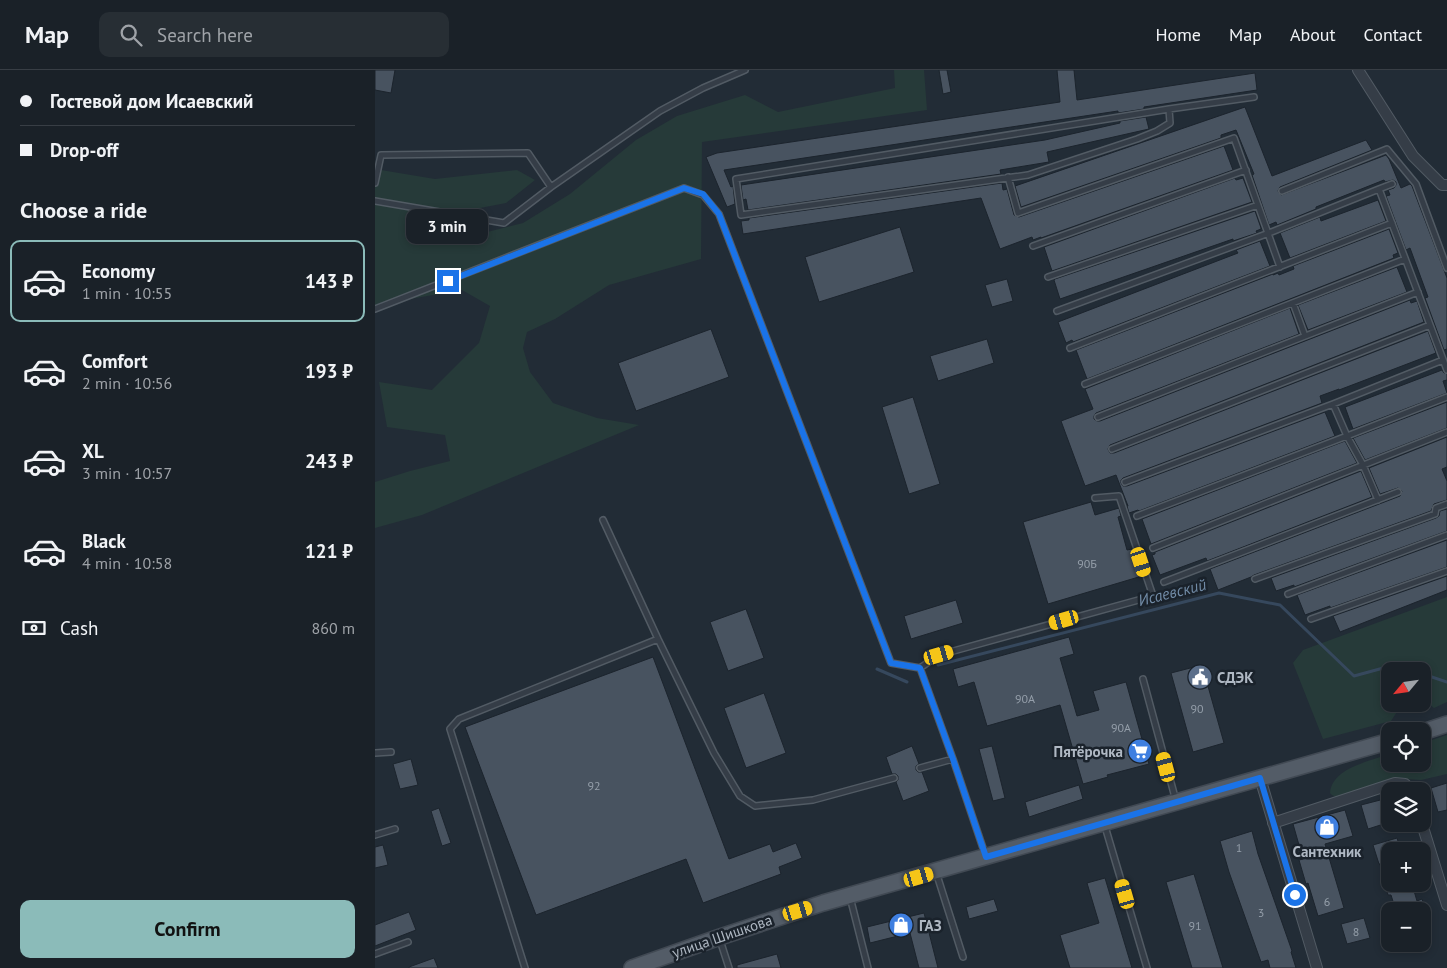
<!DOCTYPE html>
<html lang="en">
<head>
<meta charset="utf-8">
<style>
  body { margin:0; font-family:"PT Sans",sans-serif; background:#272e34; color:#f1f3f6; height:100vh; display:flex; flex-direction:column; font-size:19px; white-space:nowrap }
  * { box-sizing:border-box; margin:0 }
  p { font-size:16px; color:#9fa3a8 }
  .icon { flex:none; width:28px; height:28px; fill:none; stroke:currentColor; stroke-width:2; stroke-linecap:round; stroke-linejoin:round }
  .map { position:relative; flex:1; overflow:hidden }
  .details { display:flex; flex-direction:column; background:#1a2128; width:375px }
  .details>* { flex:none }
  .banner { display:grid; align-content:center; height:110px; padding:0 20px; background:#1a2128 }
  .needle { width:32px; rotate:241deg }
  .fabs { position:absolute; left:1006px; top:592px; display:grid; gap:10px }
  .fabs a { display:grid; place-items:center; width:50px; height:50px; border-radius:10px; background:#1a2128; box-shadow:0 2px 8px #0003,0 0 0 1px #383e45; font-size:25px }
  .end { position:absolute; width:22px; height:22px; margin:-11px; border:6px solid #1a73e8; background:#fff; box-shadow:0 0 0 2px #fff }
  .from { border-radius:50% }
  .bubble { position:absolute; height:35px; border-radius:10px; background:#1a2128; box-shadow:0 2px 8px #0003,0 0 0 1px #383e45; font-size:16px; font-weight:800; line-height:35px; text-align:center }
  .car { position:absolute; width:15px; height:30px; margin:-15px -8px; border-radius:6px; box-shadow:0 0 4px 1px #0007; background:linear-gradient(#f5c518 24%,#345 0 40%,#f5c518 0 76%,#345 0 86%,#f5c518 0) }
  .banner b { display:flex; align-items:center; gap:18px; height:48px; font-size:19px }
  .banner b+b { border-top:1px solid #383e45 }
  .banner i { width:12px; height:12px; background:#f1f3f6 }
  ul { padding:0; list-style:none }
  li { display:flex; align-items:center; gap:15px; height:82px; margin:0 10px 8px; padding:0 10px; border:2px solid transparent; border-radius:10px }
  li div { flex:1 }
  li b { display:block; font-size:19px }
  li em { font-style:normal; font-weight:800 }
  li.current { border-color:#8bbbb9 }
  li>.icon { width:45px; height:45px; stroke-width:1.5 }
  h2 { padding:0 20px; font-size:22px; line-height:60px }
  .pay { display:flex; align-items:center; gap:12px; height:55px; padding:0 20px; font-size:19px }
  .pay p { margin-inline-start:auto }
  .primary-button { display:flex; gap:10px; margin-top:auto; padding:10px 20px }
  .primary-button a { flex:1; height:58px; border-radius:10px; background:#8bbbb9; color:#111; font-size:20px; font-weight:800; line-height:58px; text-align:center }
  header { display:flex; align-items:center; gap:30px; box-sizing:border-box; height:70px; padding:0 25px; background:#1a2128; border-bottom:1px solid #383e45 }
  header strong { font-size:24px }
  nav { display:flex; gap:28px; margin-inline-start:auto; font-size:18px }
  .search { width:350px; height:45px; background:#272e34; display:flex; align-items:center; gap:12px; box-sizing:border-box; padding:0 18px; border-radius:10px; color:#9fa3a8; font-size:19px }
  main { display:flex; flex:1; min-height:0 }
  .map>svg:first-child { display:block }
  .green { fill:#263a39 }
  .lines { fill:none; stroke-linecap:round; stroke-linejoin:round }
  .stream { stroke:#36485d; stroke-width:3 }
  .building { fill:#485360; stroke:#1c242d }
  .service-casing { stroke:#525b64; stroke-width:8 }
  .minor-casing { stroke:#525b64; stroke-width:12 }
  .primary-casing { stroke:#414953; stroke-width:18 }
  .service { stroke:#353d47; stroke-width:5 }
  .minor { stroke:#353d47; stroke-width:10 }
  .primary { stroke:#535c67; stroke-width:15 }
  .route { stroke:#1a73e8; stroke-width:6 }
  .labels { text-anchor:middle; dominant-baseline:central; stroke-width:5; stroke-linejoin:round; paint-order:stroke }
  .number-label { font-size:12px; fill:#959faa }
  .poi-label { font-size:15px; font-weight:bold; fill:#afb8c3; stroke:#1a222b; text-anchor:start }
  .street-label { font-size:15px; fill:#afb8c3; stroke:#1a222b }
  .water-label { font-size:16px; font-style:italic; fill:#718ba6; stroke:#1a222b }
</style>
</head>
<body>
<header>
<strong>Map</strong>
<div class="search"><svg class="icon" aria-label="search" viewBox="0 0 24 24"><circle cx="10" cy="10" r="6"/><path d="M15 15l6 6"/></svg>Search here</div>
<nav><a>Home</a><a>Map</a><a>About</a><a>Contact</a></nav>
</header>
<main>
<section class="details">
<div class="banner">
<b><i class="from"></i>Гостевой дом Исаевский</b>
<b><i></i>Drop-off</b>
</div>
<h2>Choose a ride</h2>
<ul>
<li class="current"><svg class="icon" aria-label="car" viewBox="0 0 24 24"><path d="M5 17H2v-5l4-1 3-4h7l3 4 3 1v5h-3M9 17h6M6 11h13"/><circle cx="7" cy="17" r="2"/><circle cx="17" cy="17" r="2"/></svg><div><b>Economy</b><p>1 min · 10:55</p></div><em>143 ₽</em></li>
<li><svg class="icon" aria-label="car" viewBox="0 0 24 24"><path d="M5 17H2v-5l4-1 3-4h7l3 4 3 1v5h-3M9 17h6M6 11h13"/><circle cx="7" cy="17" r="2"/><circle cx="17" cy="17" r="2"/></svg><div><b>Comfort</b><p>2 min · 10:56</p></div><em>193 ₽</em></li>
<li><svg class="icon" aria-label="car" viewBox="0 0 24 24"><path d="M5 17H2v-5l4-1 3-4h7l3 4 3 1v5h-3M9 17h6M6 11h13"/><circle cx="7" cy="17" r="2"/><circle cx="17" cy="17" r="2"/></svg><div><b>XL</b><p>3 min · 10:57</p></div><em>243 ₽</em></li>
<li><svg class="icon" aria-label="car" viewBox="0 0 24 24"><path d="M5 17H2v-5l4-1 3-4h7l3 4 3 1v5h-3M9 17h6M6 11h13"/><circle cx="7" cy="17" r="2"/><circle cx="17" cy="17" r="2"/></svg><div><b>Black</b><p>4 min · 10:58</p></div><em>121 ₽</em></li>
</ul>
<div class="pay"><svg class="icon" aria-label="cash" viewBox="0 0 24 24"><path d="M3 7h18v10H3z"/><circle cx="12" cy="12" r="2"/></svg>Cash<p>860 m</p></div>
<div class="primary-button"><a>Confirm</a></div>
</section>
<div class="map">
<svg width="1072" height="898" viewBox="0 0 1072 898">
  <rect width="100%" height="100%" fill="#222c36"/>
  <!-- green -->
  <path class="green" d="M519,0H549L552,40L327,72L326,189L234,215L180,249L152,262L148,278L155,302L178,333L222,348L264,355L47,445L0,458V412L35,401L75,391L70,365L12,357L4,312L57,320L104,273L115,236L87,220L0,235V99L60,109L142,100L160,110L131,133L100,139L104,164L148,153L195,124L261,70L302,46L370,25L403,42L520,18Z
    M1072,527V632L1059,638L1048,629V601H1015V634H1027L1016,651L948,669L918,593L928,580Z
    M1072,665V704L1046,710L1032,709L1020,712L965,729L957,725L955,723C957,698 995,691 1015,684V694H1048V673Z"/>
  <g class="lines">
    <!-- stream -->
    <path class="stream" d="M563,595L844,523L905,535L979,606L1023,594L1041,601
      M502,599L532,612
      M1048,604L1072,612"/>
  </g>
  <!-- building -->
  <path class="building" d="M0,0H20L16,23L0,20Z
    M564,0H572L576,22L568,24Z
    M682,0H699L702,30L880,3L882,20L769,37V39L743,43V41L349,100L356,117L358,116L360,134L352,137L331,87L342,83L685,32Z
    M870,37L897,106L991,70L997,80L905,117L903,121L906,125L1011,85L1014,89L1026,118L1035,114L1037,116L1072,208V279L1069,280L1050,228L1053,227L1035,178L1031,180L1011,126L1015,125L1013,120L1019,118L1021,115V112L1018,110L1010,112L1009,110L941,137V139L902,155L901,152L894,155L877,105L879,104L861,60L846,65V68L646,137L640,116Z
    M771,47L774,59L672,82L674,92L625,100L626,104L373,140L371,129L368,130L366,115L670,70L745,53V51Z
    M849,76L858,100L666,168V167L658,170L657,167L625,179L606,128L368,164L366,151L374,150V148L627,113L628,120L632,119L639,145L644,147Z
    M860,108L861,110L868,108L877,132L677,201L669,177Z
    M1003,130L1011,151L915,188L905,163L945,147L946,151Z
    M880,141L886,158V159L881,161L882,163L858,171V169L685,229L679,210L680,209Z
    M525,157L539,202L444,232L430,187Z
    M1014,159L1023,183L1018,185L1019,188L712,309L701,280L898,204V205L903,203L904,205L919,199L918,196Z
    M885,171L895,196L698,272L697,270L691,273L683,252L863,183L861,180Z
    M1022,197L1032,222L933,260L923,235Z
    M632,209L638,231L617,237L610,215Z
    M1035,230L1036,233L1042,231L1049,252L735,375L733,379L735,383H739L1053,261L1061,283L964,320V319L945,326L947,333L748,408L746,410V413L748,416H752L950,342L960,366L764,441L763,440L754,443L752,436H753L741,405L710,416L686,351L718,339L710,319L915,238L924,264L721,343L719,346V349L722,351H725Z
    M336,259L354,307L261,341L243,293Z
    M612,269L619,293L563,311L555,286Z
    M1067,300L1069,303L1072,304V310L1068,311L1072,323L978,359L970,337Z
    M538,327L565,414L534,424L507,337Z
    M1072,332V358L990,390L978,368Z
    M1072,367V397L1067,399L1072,411V430L1059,434L1056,441L879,505L876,507L843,520L835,499L1025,426L1027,421L1023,418L1005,424L994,398Z
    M970,371L982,393L776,474L767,449Z
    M986,401L997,427L832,491L831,488L785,505L777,485L780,484V482Z
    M716,432L720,445L744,438L746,446L743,447L752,480L757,479L767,506L673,534L648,452Z
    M1072,439V461L919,517V515L901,521L896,508L1061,448L1064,446L1065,441Z
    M1072,470V497L955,538V536L930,545L922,525Z
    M1072,506V520L965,562L958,546Z
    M581,530L588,553L536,569L529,546Z
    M371,539L389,588L353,601L335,552Z
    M694,567L699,584L685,588L702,646L724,640L718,621L751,612L774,694L732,705L733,707L708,714L685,635L612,656L599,612L583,617L578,599Z
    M278,587L354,789L395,774L398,782L421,773L427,788L404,797L406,804L328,833L311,789L161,845L90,657Z
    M827,595L849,673L818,682L796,603Z
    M389,623L411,683L371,698L349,638Z
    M537,676L544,694L541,696V700L543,702H547L554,721L528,731L521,712L523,710V706L521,704H517L511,687Z
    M617,676L630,728L618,731L604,679Z
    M36,689L43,715L25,719L18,694Z
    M1072,713V740L1063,742L1056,718Z
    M704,715L708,729L654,747L650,732Z
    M1013,728L1015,735V752L993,759L986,735Z
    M64,738L76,773L67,776L56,741Z
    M970,740L978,766L950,774L969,838L943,846L933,813L931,814L924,790L928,789L918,754Z
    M877,761L883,784L917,881L916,882L921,898H895L893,890L886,892L854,802L845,771Z
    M1022,768L1026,781H1015V814H1037L1042,831L1047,829L1051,841H1021L1016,825H1013L1005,794H1004L998,775Z
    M8,775L13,795L0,798V777Z
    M819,804L848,898H817L791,812Z
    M730,808L757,898H695L685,865L724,853L712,813Z
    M619,829L623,841L594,849L591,837Z
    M34,842L41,860L0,876V855Z
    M549,843L563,898H544L535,863L495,873L492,857Z
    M989,848L995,868L972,874L966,854Z
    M402,884L406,898H362V895Z
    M59,888L63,898H34V897Z"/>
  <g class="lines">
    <defs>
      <path id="service" d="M794,39L795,53L782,61L762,69L653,105L366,145L361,109L794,39L879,27
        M633,107L643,143L859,68L905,197
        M0,113L6,85L153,83L176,117
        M1017,114L1004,119L1072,300
        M907,121L1012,79L1041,114L1072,198
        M0,131L129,153L176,117L285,41L328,18L370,0
        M658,176L871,100
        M673,207L883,135
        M918,233L930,266
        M0,239L309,118L328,125L344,144L516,593L545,598L564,585L778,526L744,426L720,428
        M682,241L894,163L1004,119
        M695,278L1017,153
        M710,314L1030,189
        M958,334L972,366L988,395L1003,430
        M723,347L1043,222
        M737,379L1055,255
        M750,412L958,334L1068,290
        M762,446L972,366L1072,327
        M228,450L283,569L339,683L365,726L380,736L438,730L519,708
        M778,478L1072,362
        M880,509L1060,444L1061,438L1072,434
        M789,512L1023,422
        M913,524L1072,465
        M936,549L1072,501
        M545,598L578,689L610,784
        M768,609L801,731
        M0,683L16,682
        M545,698L578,689
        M729,753L772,898
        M0,765L20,759
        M561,802L588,887
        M475,827L493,898
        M345,870L354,898
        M0,884L33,872
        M150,898L75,659L84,649L283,569"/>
      <path id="minor" d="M983,0L1038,86L1067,115H1072
        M885,708L942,898
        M898,753L1020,713L1030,714L1037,721
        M1047,754L1072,835"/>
      <path id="primary" d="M1048,662L1072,654
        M257,898L345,867L448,833L1015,671"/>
    </defs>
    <!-- service casing -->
    <use href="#service" class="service-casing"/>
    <!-- minor casing -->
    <use href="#minor" class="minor-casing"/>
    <!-- primary casing -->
    <use href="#primary" class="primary-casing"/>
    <!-- service -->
    <use href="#service" class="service"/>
    <!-- minor -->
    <use href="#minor" class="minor"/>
    <!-- primary -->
    <use href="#primary" class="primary"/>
  </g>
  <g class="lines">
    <!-- route -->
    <path class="route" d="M73,211L309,118L328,124L344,144L516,593L545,598L578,689L611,787L885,708L920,825"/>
  </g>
  <!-- icons -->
  <defs>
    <symbol id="civic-disc" viewBox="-11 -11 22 22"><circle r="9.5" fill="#5c6f8a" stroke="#1a222b"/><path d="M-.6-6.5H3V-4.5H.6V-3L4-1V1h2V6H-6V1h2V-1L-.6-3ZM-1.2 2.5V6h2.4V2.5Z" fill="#fff"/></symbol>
    <symbol id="supermarket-disc" viewBox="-11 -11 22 22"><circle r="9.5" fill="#3f7fe0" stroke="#1a222b"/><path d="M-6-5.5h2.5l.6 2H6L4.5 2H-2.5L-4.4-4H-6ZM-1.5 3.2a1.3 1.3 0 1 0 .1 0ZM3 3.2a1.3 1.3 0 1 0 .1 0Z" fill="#fff"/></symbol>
    <symbol id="shop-disc" viewBox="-11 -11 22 22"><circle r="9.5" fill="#3f7fe0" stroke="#1a222b"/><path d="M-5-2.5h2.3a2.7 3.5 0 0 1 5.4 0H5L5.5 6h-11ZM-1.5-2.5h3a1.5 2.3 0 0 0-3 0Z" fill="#fff"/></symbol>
  </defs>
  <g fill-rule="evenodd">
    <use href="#civic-disc" x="811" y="593" width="28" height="28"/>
    <use href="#supermarket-disc" x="751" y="667" width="28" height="28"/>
    <use href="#shop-disc" x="938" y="743" width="28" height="28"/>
    <use href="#shop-disc" x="512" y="841" width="28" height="28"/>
  </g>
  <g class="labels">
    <!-- number labels -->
    <g class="number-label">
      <text x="712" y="493">90Б</text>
      <text x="650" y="628">90А</text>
      <text x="822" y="638">90</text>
      <text x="746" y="657">90А</text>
      <text x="219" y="715">92</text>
      <text x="864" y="777">1</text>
      <text x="952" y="831">6</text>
      <text x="886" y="842">3</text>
      <text x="820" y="855">91</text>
      <text x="981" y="861">8</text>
    </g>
    <!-- poi labels -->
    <g class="poi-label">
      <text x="842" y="607">СДЭК</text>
      <text x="748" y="681" text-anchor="end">Пятёрочка</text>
      <text x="952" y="781" text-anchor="middle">Сантехник</text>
      <text x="544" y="855">ГАЗ</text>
    </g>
    <!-- street labels -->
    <g class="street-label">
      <text transform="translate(347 866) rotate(-19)">улица Шишкова</text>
    </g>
    <!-- water labels -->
    <g class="water-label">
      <text transform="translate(797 522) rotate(-14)">Исаевский</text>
    </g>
  </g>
</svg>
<div class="fabs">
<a><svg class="needle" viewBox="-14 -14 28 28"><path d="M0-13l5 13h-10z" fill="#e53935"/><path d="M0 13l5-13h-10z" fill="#9fa3a8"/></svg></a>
<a><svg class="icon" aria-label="locate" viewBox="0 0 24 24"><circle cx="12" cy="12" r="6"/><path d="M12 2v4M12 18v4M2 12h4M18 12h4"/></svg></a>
<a><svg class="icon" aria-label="layers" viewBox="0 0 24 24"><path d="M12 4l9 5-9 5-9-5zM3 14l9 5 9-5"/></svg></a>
<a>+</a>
<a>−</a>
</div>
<i class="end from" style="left:920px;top:825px"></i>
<i class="end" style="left:73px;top:211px"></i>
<div class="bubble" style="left:31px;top:139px;width:82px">3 min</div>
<i class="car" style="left:766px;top:492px;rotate:162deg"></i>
<i class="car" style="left:689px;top:550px;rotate:254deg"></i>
<i class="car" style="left:564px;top:585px;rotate:74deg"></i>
<i class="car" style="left:791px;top:697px;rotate:345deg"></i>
<i class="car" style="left:544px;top:807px;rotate:74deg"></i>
<i class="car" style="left:750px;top:824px;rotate:344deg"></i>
<i class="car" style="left:423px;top:841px;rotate:73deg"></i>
</div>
</main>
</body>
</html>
